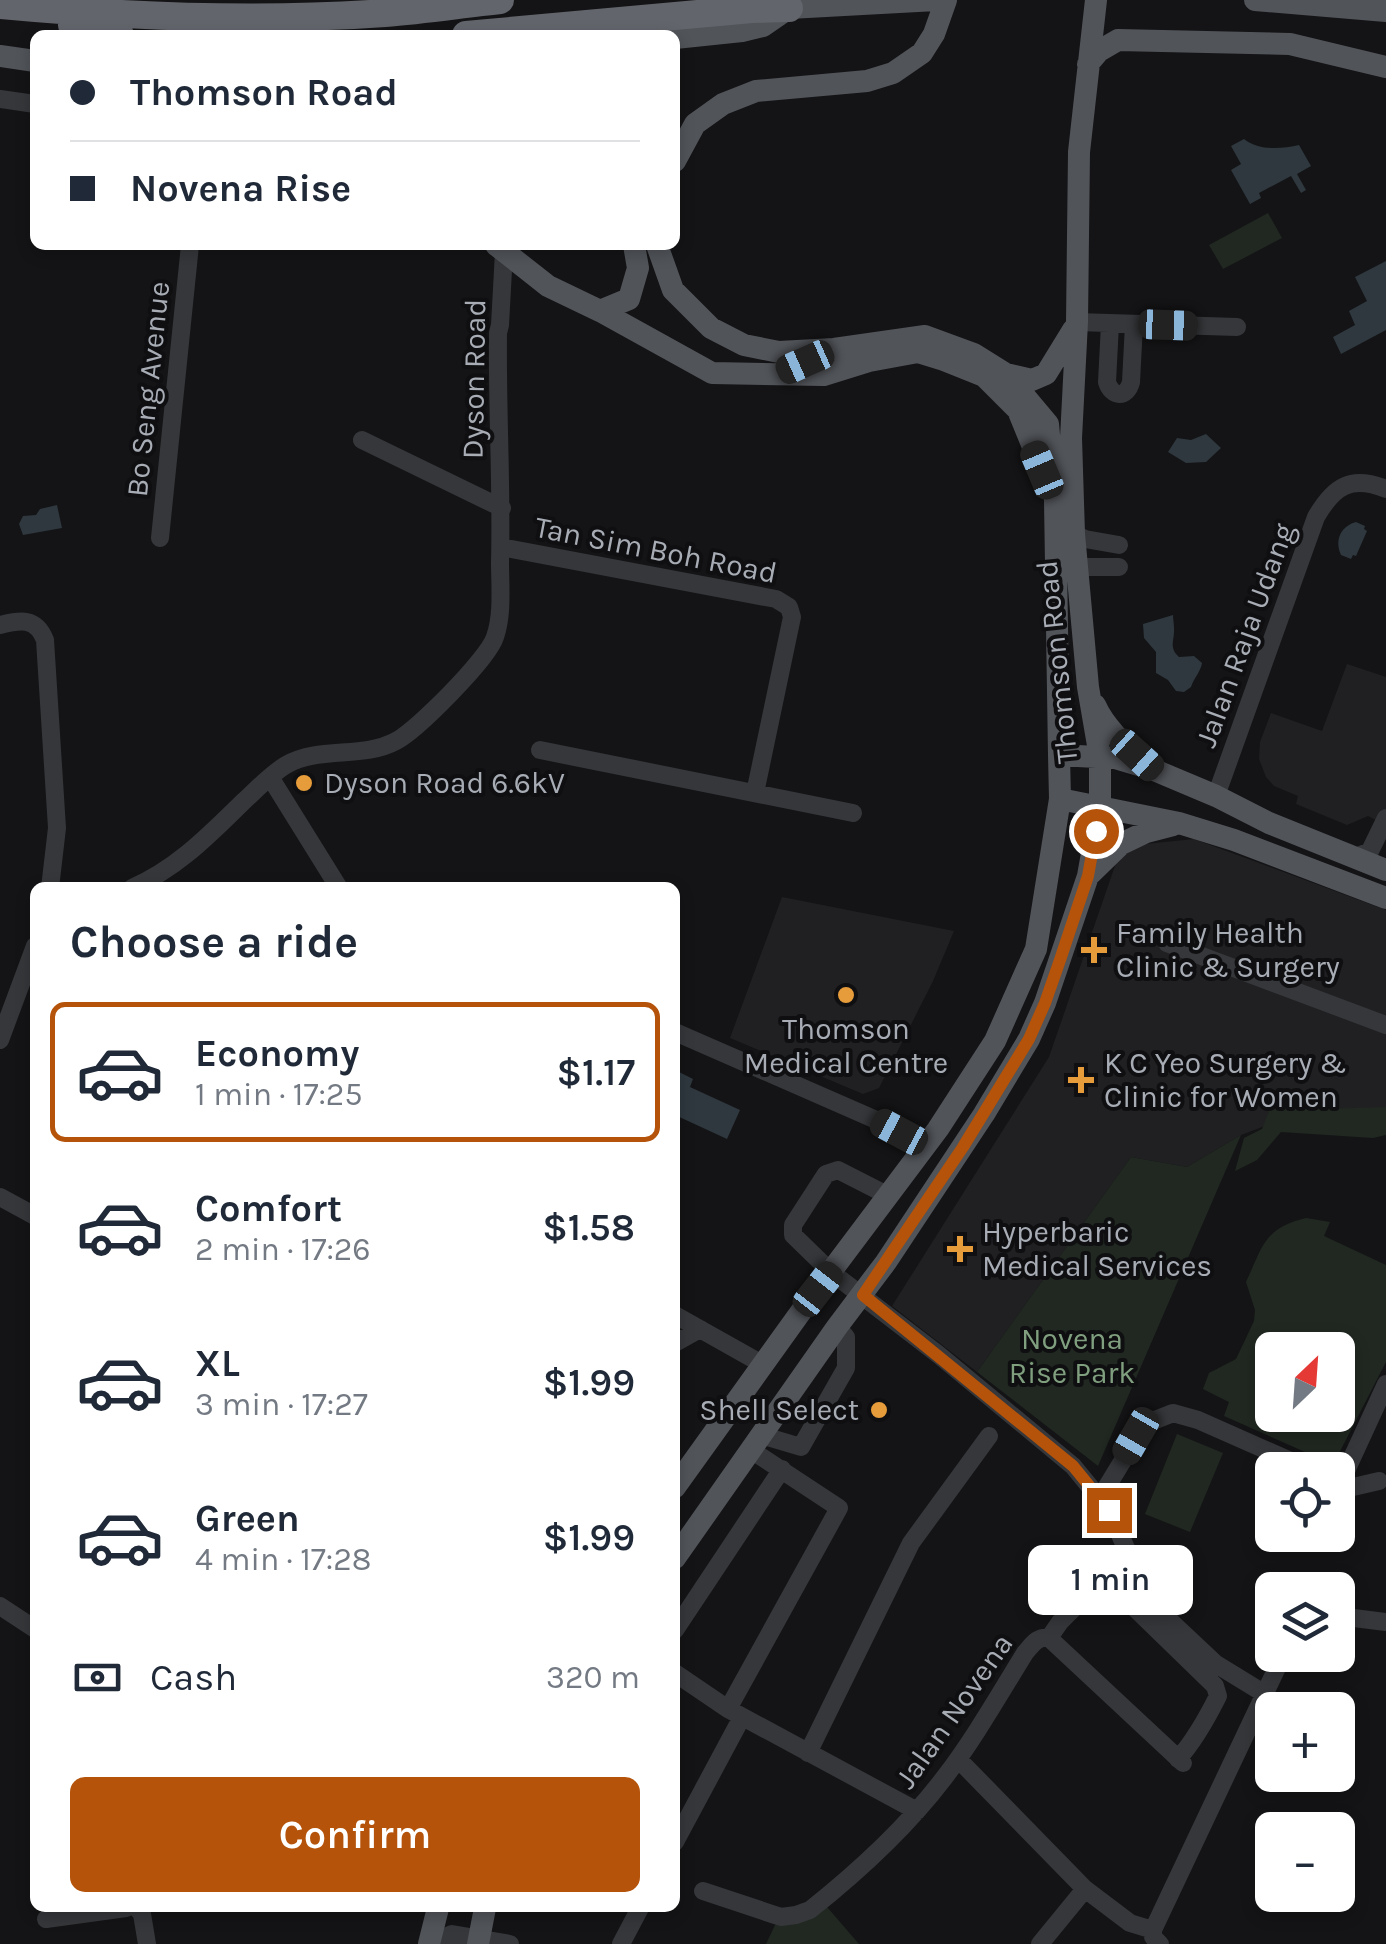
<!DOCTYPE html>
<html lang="en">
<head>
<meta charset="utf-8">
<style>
  body { margin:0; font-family:Karla,sans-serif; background:#f6f6f7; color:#1f2937; height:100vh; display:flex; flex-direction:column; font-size:38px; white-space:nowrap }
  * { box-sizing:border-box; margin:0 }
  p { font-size:32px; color:#747a83 }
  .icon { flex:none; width:55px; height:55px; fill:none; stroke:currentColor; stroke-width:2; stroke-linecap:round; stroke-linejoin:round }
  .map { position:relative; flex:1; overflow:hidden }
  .sheet { position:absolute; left:30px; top:882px; width:650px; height:1030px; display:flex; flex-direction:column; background:#fff; border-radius:15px; box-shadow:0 5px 15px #0003 }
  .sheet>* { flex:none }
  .banner { position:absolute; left:30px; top:30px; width:650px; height:220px; border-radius:15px; box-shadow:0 5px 15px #0003; display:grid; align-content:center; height:220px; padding:0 40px; background:#fff }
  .needle { width:65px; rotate:25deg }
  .fabs { position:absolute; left:1255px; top:1332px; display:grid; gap:20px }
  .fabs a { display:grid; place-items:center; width:100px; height:100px; border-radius:15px; background:#fff; box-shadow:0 5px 15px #0003; font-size:50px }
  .end { position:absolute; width:45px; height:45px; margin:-22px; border:12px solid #b45309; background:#fff; box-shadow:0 0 0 5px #fff }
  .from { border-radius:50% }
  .bubble { position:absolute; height:70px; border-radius:15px; background:#fff; box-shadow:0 5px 15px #0003; font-size:32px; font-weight:600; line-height:70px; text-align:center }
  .car { position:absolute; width:30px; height:60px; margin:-30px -15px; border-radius:12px; box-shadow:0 0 8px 2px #0007; background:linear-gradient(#222 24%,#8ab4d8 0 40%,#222 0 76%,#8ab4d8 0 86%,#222 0) }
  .banner b { display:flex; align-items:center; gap:35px; height:95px; font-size:38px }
  .banner b+b { border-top:2px solid #e0e1e3 }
  .banner i { width:25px; height:25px; background:#1f2937 }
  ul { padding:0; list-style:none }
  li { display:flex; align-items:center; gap:30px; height:140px; margin:0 20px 15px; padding:0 20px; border:5px solid transparent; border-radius:15px }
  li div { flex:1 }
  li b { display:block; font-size:38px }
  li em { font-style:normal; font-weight:600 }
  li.on { border-color:#b45309 }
  li>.icon { width:90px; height:90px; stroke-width:1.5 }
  h2 { padding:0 40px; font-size:45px; line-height:120px }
  .pay { display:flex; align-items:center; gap:25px; height:110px; padding:0 40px; font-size:38px }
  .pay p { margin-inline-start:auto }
  .button { display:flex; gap:20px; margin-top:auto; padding:20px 40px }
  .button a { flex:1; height:115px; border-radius:15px; background:#b45309; color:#fff; font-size:40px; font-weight:600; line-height:115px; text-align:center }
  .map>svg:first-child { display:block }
  .built { fill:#202022 }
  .green { fill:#202821; fill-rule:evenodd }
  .water { fill:#2e383e }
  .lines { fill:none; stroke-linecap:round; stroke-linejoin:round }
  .minor { stroke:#35373a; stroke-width:18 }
  .major { stroke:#515459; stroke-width:22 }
  .highway { stroke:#62656b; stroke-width:28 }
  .route { stroke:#b45309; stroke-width:12 }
  .poi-dot { fill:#e69c3b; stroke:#0f0f11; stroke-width:4 }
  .labels { text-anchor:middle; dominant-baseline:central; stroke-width:8; stroke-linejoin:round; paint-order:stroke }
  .street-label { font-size:30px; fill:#a7acb5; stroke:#0f0f11 }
  .poi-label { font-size:30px; fill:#a7acb5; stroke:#0f0f11; text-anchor:start }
  .park-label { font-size:30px; fill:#809f7f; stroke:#0f0f11 }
</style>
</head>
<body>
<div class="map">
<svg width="1386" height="1944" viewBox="0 0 1386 1944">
  <rect width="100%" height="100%" fill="#141416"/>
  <!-- built -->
  <path class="built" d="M1347,664L1386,677V825L1368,816L1347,825L1296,804L1298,796L1274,786L1266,777L1259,759L1260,742L1271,713L1322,731Z
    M1194,839L1386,910V1127L1278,1121L1241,1135L1187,1167L1131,1157L977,1372L892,1306L1049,1057L1117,860L1136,845Z
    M782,897L954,931L933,981L879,1088L863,1094L730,1038Z"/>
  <!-- green -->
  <path class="green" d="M1268,213L1282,238L1223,269L1209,245Z
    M1273,1101L1323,1109L1386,1107V1135L1373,1138L1281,1132L1257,1160L1235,1171L1244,1138L1262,1129Z
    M1241,1135L1098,1466L977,1372L1131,1157L1187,1167Z
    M1306,1218L1330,1222L1324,1236L1386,1265V1362L1335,1461L1323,1460L1224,1416L1229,1402L1203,1389L1209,1373L1236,1359L1254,1321L1255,1310L1246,1282C1263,1246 1264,1228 1306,1218ZM1272,1350H1338V1415H1272Z
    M1177,1434L1223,1453L1190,1532L1145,1514Z
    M827,1907L859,1944H766L775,1925Z"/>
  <!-- water -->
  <path class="water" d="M1244,139C1259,151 1281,149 1299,145L1311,166L1297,174L1306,190L1301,193L1291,176L1259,193L1261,198L1250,204L1231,170L1241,164L1231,146Z
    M1386,261V330L1341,354L1333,337L1355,325L1349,311L1367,301L1355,277Z
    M1206,434L1221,448L1206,462L1186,463L1168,452L1177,438L1191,440Z
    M57,505L62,528L23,535L19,524L23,516L36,515L40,509Z
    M1356,522L1365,526L1364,529L1367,531L1356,556L1353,555L1351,559L1341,555C1334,540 1341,526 1356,522Z
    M1173,615C1173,619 1174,623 1174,628C1175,640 1168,647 1179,657L1194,656L1202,663C1201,671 1194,678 1191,687L1184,692L1176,691L1168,680L1156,673V652L1144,638L1143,624Z
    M675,1070L693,1079L690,1087L740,1110L727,1139L675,1115Z"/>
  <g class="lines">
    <!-- minor -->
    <path class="minor" d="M0,99L35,104
      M1077,322L1237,327
      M1110,324L1107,382C1112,398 1127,398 1131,382L1134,324
      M362,440L502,508
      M1074,534L1085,539L1119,545
      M160,538L190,245
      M501,547L776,599L789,607L792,617L755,793
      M1077,567H1119
      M0,625C20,620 36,617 45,640L57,828L50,888
      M540,750L853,813
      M270,777L339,888
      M1216,796L1316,517C1334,486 1351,475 1386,489
      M1354,858L1370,851L1386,818
      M132,888C178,868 210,834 245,800C258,788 271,774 286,765C319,746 363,759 396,741C417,730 488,659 495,637C503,614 500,586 500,562C502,486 497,410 498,333L500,325L504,252
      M1167,943L1386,1025
      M675,1032L874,1119L924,1145
      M0,1040L35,946
      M887,1195L838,1170L826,1174L793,1225V1235L831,1272L939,1355L1073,1466L1109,1510L1150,1602L1216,1664L1265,1694
      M0,1197L35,1216
      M675,1315L762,1364
      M675,1343L700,1329
      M761,1435L801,1447L846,1368V1337L837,1327
      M1338,1483L1353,1487L1379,1481
      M1340,1484L1386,1384
      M1100,1498L1145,1424L1173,1413L1198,1420L1311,1470
      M0,1606L35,1629
      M1338,1616L1386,1622
      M675,1630L782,1469
      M1049,1638L1060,1622L1101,1581H1107L1215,1686L1218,1696C1207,1718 1195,1740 1178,1759
      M1049,1638L1183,1763
      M675,1673L728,1709L917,1811
      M728,1709L839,1508L751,1450
      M808,1753L911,1543L989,1436
      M958,1759L1085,1889L1130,1923L1153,1930
      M675,1842L742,1717
      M703,1891L781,1917L796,1915L810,1910C859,1871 906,1828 944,1778C974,1739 999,1695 1025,1653C1032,1645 1037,1636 1049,1638
      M137,1908L142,1914L147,1944
      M46,1919L126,1908
      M430,1944L452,1934L510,1944
      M621,1944L640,1908
      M1040,1944L1085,1889
      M1160,1944L1153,1937V1930L1283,1655"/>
    <!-- major -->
    <path class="major" d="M1255,0L1386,11
      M675,38L742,31L763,26L789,8L936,0
      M0,56L35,61
      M1088,64L1099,51L1118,40L1290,44L1386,67
      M675,161L695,124L723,104L756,91L867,81L893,73L922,53L934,34L946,0
      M496,245L548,286L600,311L712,373L824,375L869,361L918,352L944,360L984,376L1018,410L1046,479
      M657,245L673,290L711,328L744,345L779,352L834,349L925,336L974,354L1006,374L1048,424L1055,500L1059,755L1060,799L1036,949L995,1041L938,1129L805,1306L675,1487
      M600,311L629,299L638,268L634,245
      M1006,374L1032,380L1046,374L1073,330
      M1095,705C1105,728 1126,746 1145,763
      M1059,755L1115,758L1152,769L1216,796L1269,823L1386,870
      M1060,799L1179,823L1234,840L1386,898
      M1088,876L1121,844L1146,832L1173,825
      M675,1558L837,1327L886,1262L984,1114L1029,1039L1045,1003L1088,876L1100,809V757L1088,687L1074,534L1071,438L1077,322L1079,152L1096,0
      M429,1944L438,1908
      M478,1944L485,1908"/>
    <!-- highway -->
    <path class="highway" d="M0,5C128,17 257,22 385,13C424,10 462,4 500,0
      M72,25L120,35
      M466,35L752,9L789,8"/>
  </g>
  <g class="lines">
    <!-- route -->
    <path class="route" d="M1096,831L1088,876L1060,960L1045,1003L1029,1039L963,1147L863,1295L1073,1466L1109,1510"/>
  </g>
  <!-- markers -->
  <g class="poi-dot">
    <circle cx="304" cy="783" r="10"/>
    <path d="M1089 935h10v10h10v10h-10v10h-10v-10h-10v-10h10z"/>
    <circle cx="846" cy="995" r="10"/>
    <path d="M1076 1065h10v10h10v10h-10v10h-10v-10h-10v-10h10z"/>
    <path d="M955 1234h10v10h10v10h-10v10h-10v-10h-10v-10h10z"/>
    <circle cx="879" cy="1410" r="10"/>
  </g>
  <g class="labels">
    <!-- street labels -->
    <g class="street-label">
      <text transform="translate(474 379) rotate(-89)">Dyson Road</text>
      <text transform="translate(148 389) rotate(-84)">Bo Seng Avenue</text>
      <text transform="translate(656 550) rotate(11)">Tan Sim Boh Road</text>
      <text transform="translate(1245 635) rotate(-70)">Jalan Raja Udang</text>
      <text transform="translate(1057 662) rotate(-96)">Thomson Road</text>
      <text transform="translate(954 1711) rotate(-55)">Jalan Novena</text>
    </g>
    <!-- poi labels -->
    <g class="poi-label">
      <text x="324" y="783">Dyson Road 6.6kV</text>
      <text x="1116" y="933">Family Health<tspan x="1116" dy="34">Clinic &amp; Surgery</tspan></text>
      <text x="846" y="1029" text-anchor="middle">Thomson<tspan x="846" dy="34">Medical Centre</tspan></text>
      <text x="1104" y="1063">K C Yeo Surgery &amp;<tspan x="1104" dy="34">Clinic for Women</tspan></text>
      <text x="982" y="1232">Hyperbaric<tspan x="982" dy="34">Medical Services</tspan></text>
      <text x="859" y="1410" text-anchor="end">Shell Select</text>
    </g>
    <!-- park labels -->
    <g class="park-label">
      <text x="1072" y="1339">Novena<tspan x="1072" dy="34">Rise Park</tspan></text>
    </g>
  </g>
</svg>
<div class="fabs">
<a><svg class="needle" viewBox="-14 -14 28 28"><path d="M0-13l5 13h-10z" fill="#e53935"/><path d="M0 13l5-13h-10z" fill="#747a83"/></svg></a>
<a><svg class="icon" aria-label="locate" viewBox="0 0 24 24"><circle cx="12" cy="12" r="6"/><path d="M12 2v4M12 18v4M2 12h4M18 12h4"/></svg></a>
<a><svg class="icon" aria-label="layers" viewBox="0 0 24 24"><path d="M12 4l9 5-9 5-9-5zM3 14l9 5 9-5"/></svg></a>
<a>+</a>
<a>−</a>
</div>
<i class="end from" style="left:1096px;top:831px"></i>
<i class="end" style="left:1109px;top:1510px"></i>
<div class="bubble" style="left:1028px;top:1545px;width:165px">1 min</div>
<i class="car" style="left:1168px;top:325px;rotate:92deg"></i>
<i class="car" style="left:805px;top:362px;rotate:246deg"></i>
<i class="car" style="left:1042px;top:470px;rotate:337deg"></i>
<i class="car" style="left:1137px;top:755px;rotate:132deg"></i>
<i class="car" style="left:899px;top:1132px;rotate:298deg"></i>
<i class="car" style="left:818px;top:1289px;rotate:38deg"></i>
<i class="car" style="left:1136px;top:1436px;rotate:210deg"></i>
<div class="banner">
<b><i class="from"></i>Thomson Road</b>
<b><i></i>Novena Rise</b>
</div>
<section class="sheet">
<h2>Choose a ride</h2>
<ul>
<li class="on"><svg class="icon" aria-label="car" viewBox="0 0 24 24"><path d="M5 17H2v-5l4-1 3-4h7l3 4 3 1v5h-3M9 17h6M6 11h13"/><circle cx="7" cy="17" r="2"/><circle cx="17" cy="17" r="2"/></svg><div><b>Economy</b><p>1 min · 17:25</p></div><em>$1.17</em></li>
<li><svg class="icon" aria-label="car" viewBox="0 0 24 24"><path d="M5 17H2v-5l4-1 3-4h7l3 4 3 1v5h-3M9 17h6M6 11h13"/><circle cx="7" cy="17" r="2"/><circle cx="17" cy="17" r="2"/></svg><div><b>Comfort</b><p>2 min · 17:26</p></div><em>$1.58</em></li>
<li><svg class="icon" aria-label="car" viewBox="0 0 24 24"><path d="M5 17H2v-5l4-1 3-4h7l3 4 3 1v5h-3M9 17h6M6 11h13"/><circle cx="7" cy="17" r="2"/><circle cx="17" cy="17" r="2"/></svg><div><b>XL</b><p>3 min · 17:27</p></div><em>$1.99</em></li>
<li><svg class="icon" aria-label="car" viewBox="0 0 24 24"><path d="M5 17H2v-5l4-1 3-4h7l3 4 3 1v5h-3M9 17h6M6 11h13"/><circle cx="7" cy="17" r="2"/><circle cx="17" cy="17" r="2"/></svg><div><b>Green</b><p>4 min · 17:28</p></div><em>$1.99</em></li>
</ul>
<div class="pay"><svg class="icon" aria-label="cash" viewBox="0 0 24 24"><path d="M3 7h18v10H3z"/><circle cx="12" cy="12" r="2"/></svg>Cash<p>320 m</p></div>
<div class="button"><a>Confirm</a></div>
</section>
</div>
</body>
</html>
